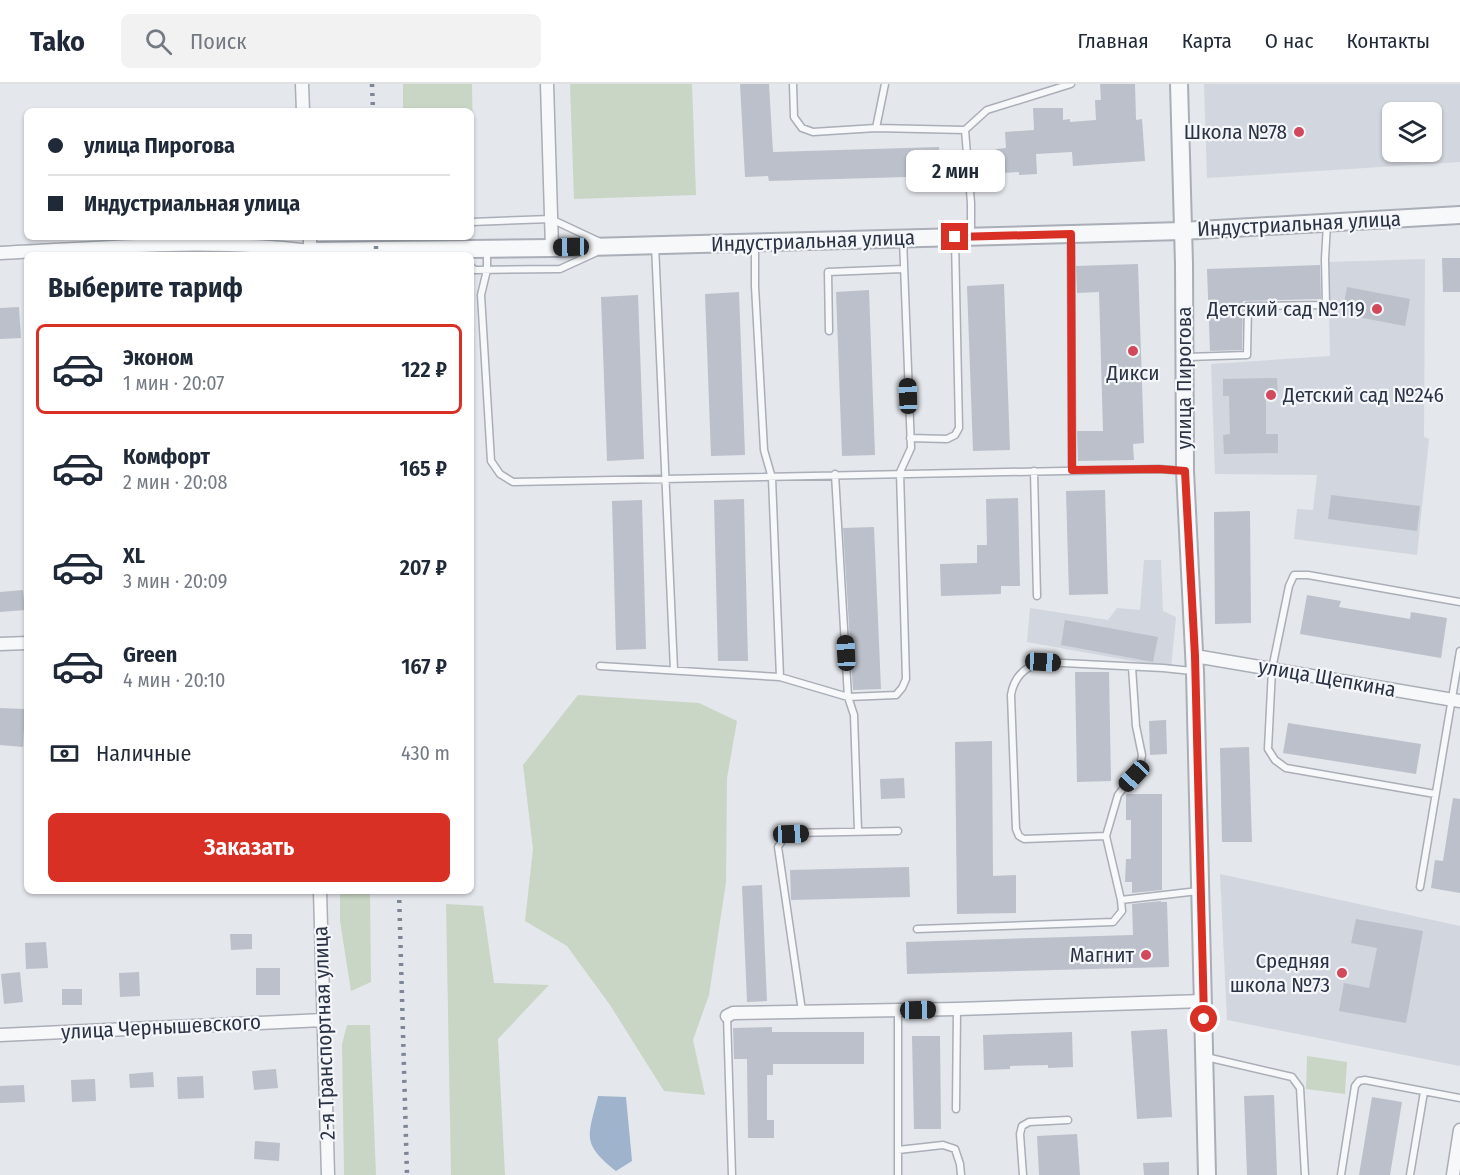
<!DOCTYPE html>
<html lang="ru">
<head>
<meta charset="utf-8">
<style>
  body { margin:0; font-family:"Fira Sans Condensed",sans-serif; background:#f2f2f3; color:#1f2937; height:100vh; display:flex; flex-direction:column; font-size:22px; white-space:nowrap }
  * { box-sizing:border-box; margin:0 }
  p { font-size:20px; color:#747a83 }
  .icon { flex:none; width:33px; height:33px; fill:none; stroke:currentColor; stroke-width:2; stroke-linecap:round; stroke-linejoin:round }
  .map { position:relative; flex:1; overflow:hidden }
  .side { position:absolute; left:24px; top:168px; width:450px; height:642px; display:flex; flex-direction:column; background:#fff; border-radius:9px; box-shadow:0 2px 4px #0004 }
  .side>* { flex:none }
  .guide { position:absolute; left:24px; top:24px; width:450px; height:132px; border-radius:9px; box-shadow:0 2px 4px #0004; display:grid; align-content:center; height:132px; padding:0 24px; background:#fff }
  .tools { position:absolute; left:1382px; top:18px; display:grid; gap:12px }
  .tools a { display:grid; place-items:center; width:60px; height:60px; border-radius:9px; background:#fff; box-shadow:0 2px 4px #0004; font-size:30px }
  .end { position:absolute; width:27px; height:27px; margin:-14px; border:8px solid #d93025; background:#fff; box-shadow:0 0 0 3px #fff }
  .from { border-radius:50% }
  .bubble { position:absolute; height:42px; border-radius:9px; background:#fff; box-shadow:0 2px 4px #0004; font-size:20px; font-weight:600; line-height:42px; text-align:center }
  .car { position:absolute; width:18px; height:36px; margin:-18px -9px; border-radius:8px; box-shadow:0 0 4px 2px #0007; background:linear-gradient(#222 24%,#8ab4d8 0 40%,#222 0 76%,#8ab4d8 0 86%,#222 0) }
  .guide b { display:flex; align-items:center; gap:21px; height:57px; font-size:22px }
  .guide b+b { border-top:2px solid #e0e1e3 }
  .guide i { width:15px; height:15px; background:#1f2937 }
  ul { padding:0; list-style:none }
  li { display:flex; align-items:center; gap:18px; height:90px; margin:0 12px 9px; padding:0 12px; border:3px solid transparent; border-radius:9px }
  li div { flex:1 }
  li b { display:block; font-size:22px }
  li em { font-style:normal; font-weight:600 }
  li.selected { border-color:#d93025 }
  li>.icon { width:54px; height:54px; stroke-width:1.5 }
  h2 { padding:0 24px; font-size:27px; line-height:72px }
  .pay { display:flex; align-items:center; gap:15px; height:66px; padding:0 24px; font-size:22px }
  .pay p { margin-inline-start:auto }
  .primary-button { display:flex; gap:12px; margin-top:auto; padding:12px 24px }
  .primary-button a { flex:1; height:69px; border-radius:9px; background:#d93025; color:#fff; font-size:24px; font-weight:600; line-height:69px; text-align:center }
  header { display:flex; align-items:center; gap:36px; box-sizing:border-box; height:84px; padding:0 30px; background:#fff; border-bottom:2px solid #e0e1e3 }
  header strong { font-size:28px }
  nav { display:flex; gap:33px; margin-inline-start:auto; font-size:21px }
  .search { width:420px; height:54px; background:#f2f2f3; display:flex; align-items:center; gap:15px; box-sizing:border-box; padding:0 21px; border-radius:9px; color:#747a83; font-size:22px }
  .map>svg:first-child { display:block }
  .built { fill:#d2d6de; fill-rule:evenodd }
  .green { fill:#c9d6c5 }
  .water { fill:#9fb4cc }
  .building { fill:#bbc0ca }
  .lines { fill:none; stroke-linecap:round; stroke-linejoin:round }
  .service-casing { stroke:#a9aeb7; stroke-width:9 }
  .minor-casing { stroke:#a9aeb7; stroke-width:15 }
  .tertiary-casing { stroke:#a9aeb7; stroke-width:20 }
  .service { stroke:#f7f8fa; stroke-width:6 }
  .minor { stroke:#f7f8fa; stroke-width:12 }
  .tertiary { stroke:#f7f8fa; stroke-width:16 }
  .rail { stroke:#7d8696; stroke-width:4.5; stroke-dasharray:3 6; stroke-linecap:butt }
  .route { stroke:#d93025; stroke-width:8 }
  .poi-dot { fill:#d1495b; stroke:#f4f6f9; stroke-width:2 }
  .labels { text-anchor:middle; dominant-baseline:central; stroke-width:4.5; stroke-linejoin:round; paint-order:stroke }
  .poi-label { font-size:21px; fill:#2b3445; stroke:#f4f6f9; text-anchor:end }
  .street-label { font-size:21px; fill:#2b3445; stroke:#f4f6f9 }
</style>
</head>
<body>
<header>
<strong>Tako</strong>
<div class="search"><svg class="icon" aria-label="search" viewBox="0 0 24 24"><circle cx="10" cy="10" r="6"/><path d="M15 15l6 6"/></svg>Поиск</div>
<nav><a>Главная</a><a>Карта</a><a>О нас</a><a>Контакты</a></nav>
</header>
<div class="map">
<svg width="1460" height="1091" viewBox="0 0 1460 1091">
  <rect width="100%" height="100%" fill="#e4e7ec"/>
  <!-- built -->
  <path class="built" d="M1204,0H1460V78L1207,94ZM1431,28V68H1392V28Z
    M1425,175L1424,353L1429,355L1417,471L1294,455L1297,425L1313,426L1317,391L1215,390L1211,280L1330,272L1328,178Z
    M1144,476H1161L1163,527L1176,533L1171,584L1027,558L1030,524L1108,536L1117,524L1140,526Z
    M1220,790L1460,842V982L1227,936Z"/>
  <!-- green -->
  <path class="green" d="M403,0H472L473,65L471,66V27H403Z
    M570,0H692L696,111L574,115Z
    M578,611L699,619L737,637L727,694L726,798L709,911L693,956L705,1011L664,1007L610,921L567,862L525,837L533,765L523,681Z
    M340,807H370L371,898L351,907L340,837Z
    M446,820L483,822L494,899L549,901L498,955L505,1091H451Z
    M347,941H370L376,1091H344L342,960Z
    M1307,972L1347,978L1345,1010L1306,1005Z"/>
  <!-- water -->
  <path class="water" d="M598,1012L626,1013L632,1077L616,1087C581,1059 588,1053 598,1012Z"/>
  <!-- building -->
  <path class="building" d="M740,0H769L773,68L939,63L940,92L769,97L768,92L745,93Z
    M1100,0H1135L1136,36L1142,35L1145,77L1073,82L1072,68L1036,70L1037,90L1019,91V88L1003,89V79H997L996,65L1006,64L1005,48L1034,46L1033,24H1063V36L1070,35V38L1096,36L1095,16H1101Z
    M1442,174H1460V208H1443Z
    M1138,180L1144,359L1133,360L1134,376L1078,377L1077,347H1103L1099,208L1077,209L1076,182Z
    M1320,181L1321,215L1243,217L1242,266L1210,267L1207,185Z
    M1004,200L1010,366L973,367L967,202Z
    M1347,203L1410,215L1405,242L1342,230Z
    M869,206L875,371L842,372L836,208Z
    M739,208L745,371L711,372L705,210Z
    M638,211L644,375L607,377L601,213Z
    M19,223L21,254L0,255V224Z
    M1277,294L1278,313H1266V350H1278V369L1224,370L1223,351L1230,350L1229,312H1223V295Z
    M1105,406L1108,510L1069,511L1066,407Z
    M1331,411L1420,422L1417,447L1328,435Z
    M1018,414L1020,502H1001V510L941,512L940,480L977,479V461H987L986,415Z
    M744,415L748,577H718L714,416Z
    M642,416L646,565L616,566L612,417Z
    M1250,427L1251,539L1215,540L1214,428Z
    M874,443L881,605L853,606L843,444Z
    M23,506L25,526L0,528V508Z
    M1307,511L1341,517L1339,523L1410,535L1411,528L1447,534L1441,574L1300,550Z
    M1065,536L1158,553L1153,578L1061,561Z
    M1075,588H1109L1111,697L1077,698Z
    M0,624L25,625L23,663L0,661Z
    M1166,636L1167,670L1150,671L1149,637Z
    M1288,639L1421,660L1416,690L1283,669Z
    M992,657L993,792L1016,791V829L957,830L955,658Z
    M1249,663L1252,758H1222L1220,664Z
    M904,694L905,714L881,715L880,695Z
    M1126,710H1162V806L1132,809V798H1125L1126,775H1131V736H1126Z
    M1453,714L1460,715V809L1431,804L1435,776L1443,777Z
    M909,783L910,813L791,816L790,786Z
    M762,801L767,917L747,918L742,802Z
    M1161,817V818H1167L1169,883L907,890L906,858L1133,851L1132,820Z
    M1356,835L1423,847L1406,939L1339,927L1344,899L1369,904L1377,864L1351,859Z
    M230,850H252V865L231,866Z
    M46,858L48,884L26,885L25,859Z
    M256,884H280V911H256Z
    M20,888L23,918L4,920L1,890Z
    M139,888L140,912L120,913L119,889Z
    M62,905H82V921H62Z
    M772,943V948H864V980H773V991H767V1036H774V1054H748L747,975H734L733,944Z
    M1167,945L1172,1033L1137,1035L1131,947Z
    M1072,948L1073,983L1048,984V981L1010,982V985L984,986L983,951Z
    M912,952H940L941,1045H914Z
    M276,985L278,1004L254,1006L252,987Z
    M153,988L154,1003L130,1004L129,990Z
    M203,992L204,1014L178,1015L177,993Z
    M95,995L96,1017L72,1018L71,996Z
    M24,1001L25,1018L0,1019V1002Z
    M1274,1011L1277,1091H1247L1244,1012Z
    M1372,1013L1402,1018L1390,1091H1359Z
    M1077,1050L1080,1091H1039L1037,1052Z
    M255,1057L280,1059L279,1077L254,1075Z
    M1169,1078V1091H1144L1143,1079Z"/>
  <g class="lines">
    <defs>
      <path id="service" d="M793,0L794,33L802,44L813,48L876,44L965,46
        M876,44L885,0
        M471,138L551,135L600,158
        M971,152V119L965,46L987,26L1071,0
        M1071,153L1072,386
        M755,160V202L764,366L772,394L780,593
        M655,161L674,586
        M487,165V186L481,211L491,377L500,390L513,398C729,393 944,388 1159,385L1185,387
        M471,183L475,186L560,185L595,169
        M829,247L828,188L903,185
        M1187,273L1247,271L1248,222L1326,221L1325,175L1327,140
        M910,354L947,355L955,351L959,344L955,156
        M1034,387L1037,512
        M835,390L848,613L854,631L858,747
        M600,582L780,593L848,613L896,611L902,604L906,595L900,388L911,364L903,155
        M1132,583L1136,642L1142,671L1140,683L1118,711L1106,752L1024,755L1019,752L1016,745L1011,611C1014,593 1025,582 1043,578L1163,584L1192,587
        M1435,710L1286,684L1275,676L1268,665L1272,585L1289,502L1294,491H1308L1460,518
        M1106,752L1121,816
        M1420,803L1460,567
        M917,845L1113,838L1122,827L1121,816L1198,807
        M802,927L778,763L783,755L791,749L898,747
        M898,927V1091
        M727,932L732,1091
        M1206,973L1292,993L1300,1004L1305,1091
        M956,1025L957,925
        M898,1066L943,1061L955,1065L960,1080L961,1091
        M1023,1091L1020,1050L1022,1042L1029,1038L1068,1036
        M1341,1091L1355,1002L1359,997L1365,996L1460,1014
        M1410,1091L1424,1008"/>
      <path id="minor" d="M302,0L303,27
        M547,0L552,164
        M310,153V171
        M0,169C103,164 208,154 310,167
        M0,560L27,559
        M1195,572L1460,617
        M320,807L328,1091
        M727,932L733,929L957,925L1204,917
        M0,951L323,936
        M1453,1091L1460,1046"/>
      <path id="tertiary" d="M1179,0L1184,180L1185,387L1195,588L1207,1091
        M310,167L552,164L1182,147L1460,131"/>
    </defs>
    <!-- service casing -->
    <use href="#service" class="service-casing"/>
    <!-- minor casing -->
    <use href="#minor" class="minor-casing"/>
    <!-- tertiary casing -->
    <use href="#tertiary" class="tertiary-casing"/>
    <!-- service -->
    <use href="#service" class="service"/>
    <!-- minor -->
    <use href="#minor" class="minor"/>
    <!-- tertiary -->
    <use href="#tertiary" class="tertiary"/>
    <!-- rail -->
    <path class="rail" d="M372,0L373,27
      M376,153V171
      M399,807L407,1091"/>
  </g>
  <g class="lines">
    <!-- route -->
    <path class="route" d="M955,153L1071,150L1072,386L1159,385L1185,387L1195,572L1204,935"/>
  </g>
  <!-- markers -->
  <g class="poi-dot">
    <circle cx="1299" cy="48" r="6"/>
    <circle cx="1377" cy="225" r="6"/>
    <circle cx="1133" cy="267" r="6"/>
    <circle cx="1271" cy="311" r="6"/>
    <circle cx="1146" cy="871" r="6"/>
    <circle cx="1342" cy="889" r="6"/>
  </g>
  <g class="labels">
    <!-- poi labels -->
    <g class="poi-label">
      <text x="1287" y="48">Школа №78</text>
      <text x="1365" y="225">Детский сад №119</text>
      <text x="1133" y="289" text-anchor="middle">Дикси</text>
      <text x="1283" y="311" text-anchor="start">Детский сад №246</text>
      <text x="1134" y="871">Магнит</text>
      <text x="1330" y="877">Средняя<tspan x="1330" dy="24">школа №73</tspan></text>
    </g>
    <!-- street labels -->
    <g class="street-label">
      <text transform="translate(1299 140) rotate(-3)">Индустриальная улица</text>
      <text transform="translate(813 157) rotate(-2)">Индустриальная улица</text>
      <text transform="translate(1184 294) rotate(-90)">улица Пирогова</text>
      <text transform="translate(1327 594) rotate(10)">улица Щепкина</text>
      <text transform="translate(161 943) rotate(-3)">улица Чернышевского</text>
      <text transform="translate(324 949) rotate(-92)">2-я Транспортная улица</text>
    </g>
  </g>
</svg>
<div class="tools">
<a><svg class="icon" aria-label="layers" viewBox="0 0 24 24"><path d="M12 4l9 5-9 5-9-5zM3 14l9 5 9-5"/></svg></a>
</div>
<i class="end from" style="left:1204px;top:935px"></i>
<i class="end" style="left:955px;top:153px"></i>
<div class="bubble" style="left:906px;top:66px;width:99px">2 мин</div>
<i class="car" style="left:571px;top:163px;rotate:269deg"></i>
<i class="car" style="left:908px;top:312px;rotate:358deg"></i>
<i class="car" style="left:846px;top:569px;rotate:357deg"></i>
<i class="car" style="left:1043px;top:578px;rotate:93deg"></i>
<i class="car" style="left:1134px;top:692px;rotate:223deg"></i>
<i class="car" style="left:791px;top:750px;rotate:88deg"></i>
<i class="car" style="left:918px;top:926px;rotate:89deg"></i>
<div class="guide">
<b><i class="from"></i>улица Пирогова</b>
<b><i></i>Индустриальная улица</b>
</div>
<section class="side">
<h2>Выберите тариф</h2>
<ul>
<li class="selected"><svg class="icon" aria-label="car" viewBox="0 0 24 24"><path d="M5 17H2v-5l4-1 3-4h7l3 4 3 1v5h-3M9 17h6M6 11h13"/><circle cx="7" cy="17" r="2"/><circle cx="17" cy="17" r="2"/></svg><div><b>Эконом</b><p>1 мин · 20:07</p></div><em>122 ₽</em></li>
<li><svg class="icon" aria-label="car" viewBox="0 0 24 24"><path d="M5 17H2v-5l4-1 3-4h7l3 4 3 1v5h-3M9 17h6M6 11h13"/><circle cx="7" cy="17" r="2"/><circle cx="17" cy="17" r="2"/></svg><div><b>Комфорт</b><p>2 мин · 20:08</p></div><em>165 ₽</em></li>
<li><svg class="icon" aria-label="car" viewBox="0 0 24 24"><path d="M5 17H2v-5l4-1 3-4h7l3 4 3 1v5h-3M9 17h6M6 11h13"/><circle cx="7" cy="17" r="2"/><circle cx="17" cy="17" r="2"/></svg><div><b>XL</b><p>3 мин · 20:09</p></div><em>207 ₽</em></li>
<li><svg class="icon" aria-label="car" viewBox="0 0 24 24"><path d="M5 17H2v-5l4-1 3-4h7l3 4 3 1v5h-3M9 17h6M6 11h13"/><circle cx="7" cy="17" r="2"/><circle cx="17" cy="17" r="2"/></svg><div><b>Green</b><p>4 мин · 20:10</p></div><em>167 ₽</em></li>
</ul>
<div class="pay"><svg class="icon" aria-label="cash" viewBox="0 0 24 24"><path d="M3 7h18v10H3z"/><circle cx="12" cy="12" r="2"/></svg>Наличные<p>430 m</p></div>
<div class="primary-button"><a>Заказать</a></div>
</section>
</div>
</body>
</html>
